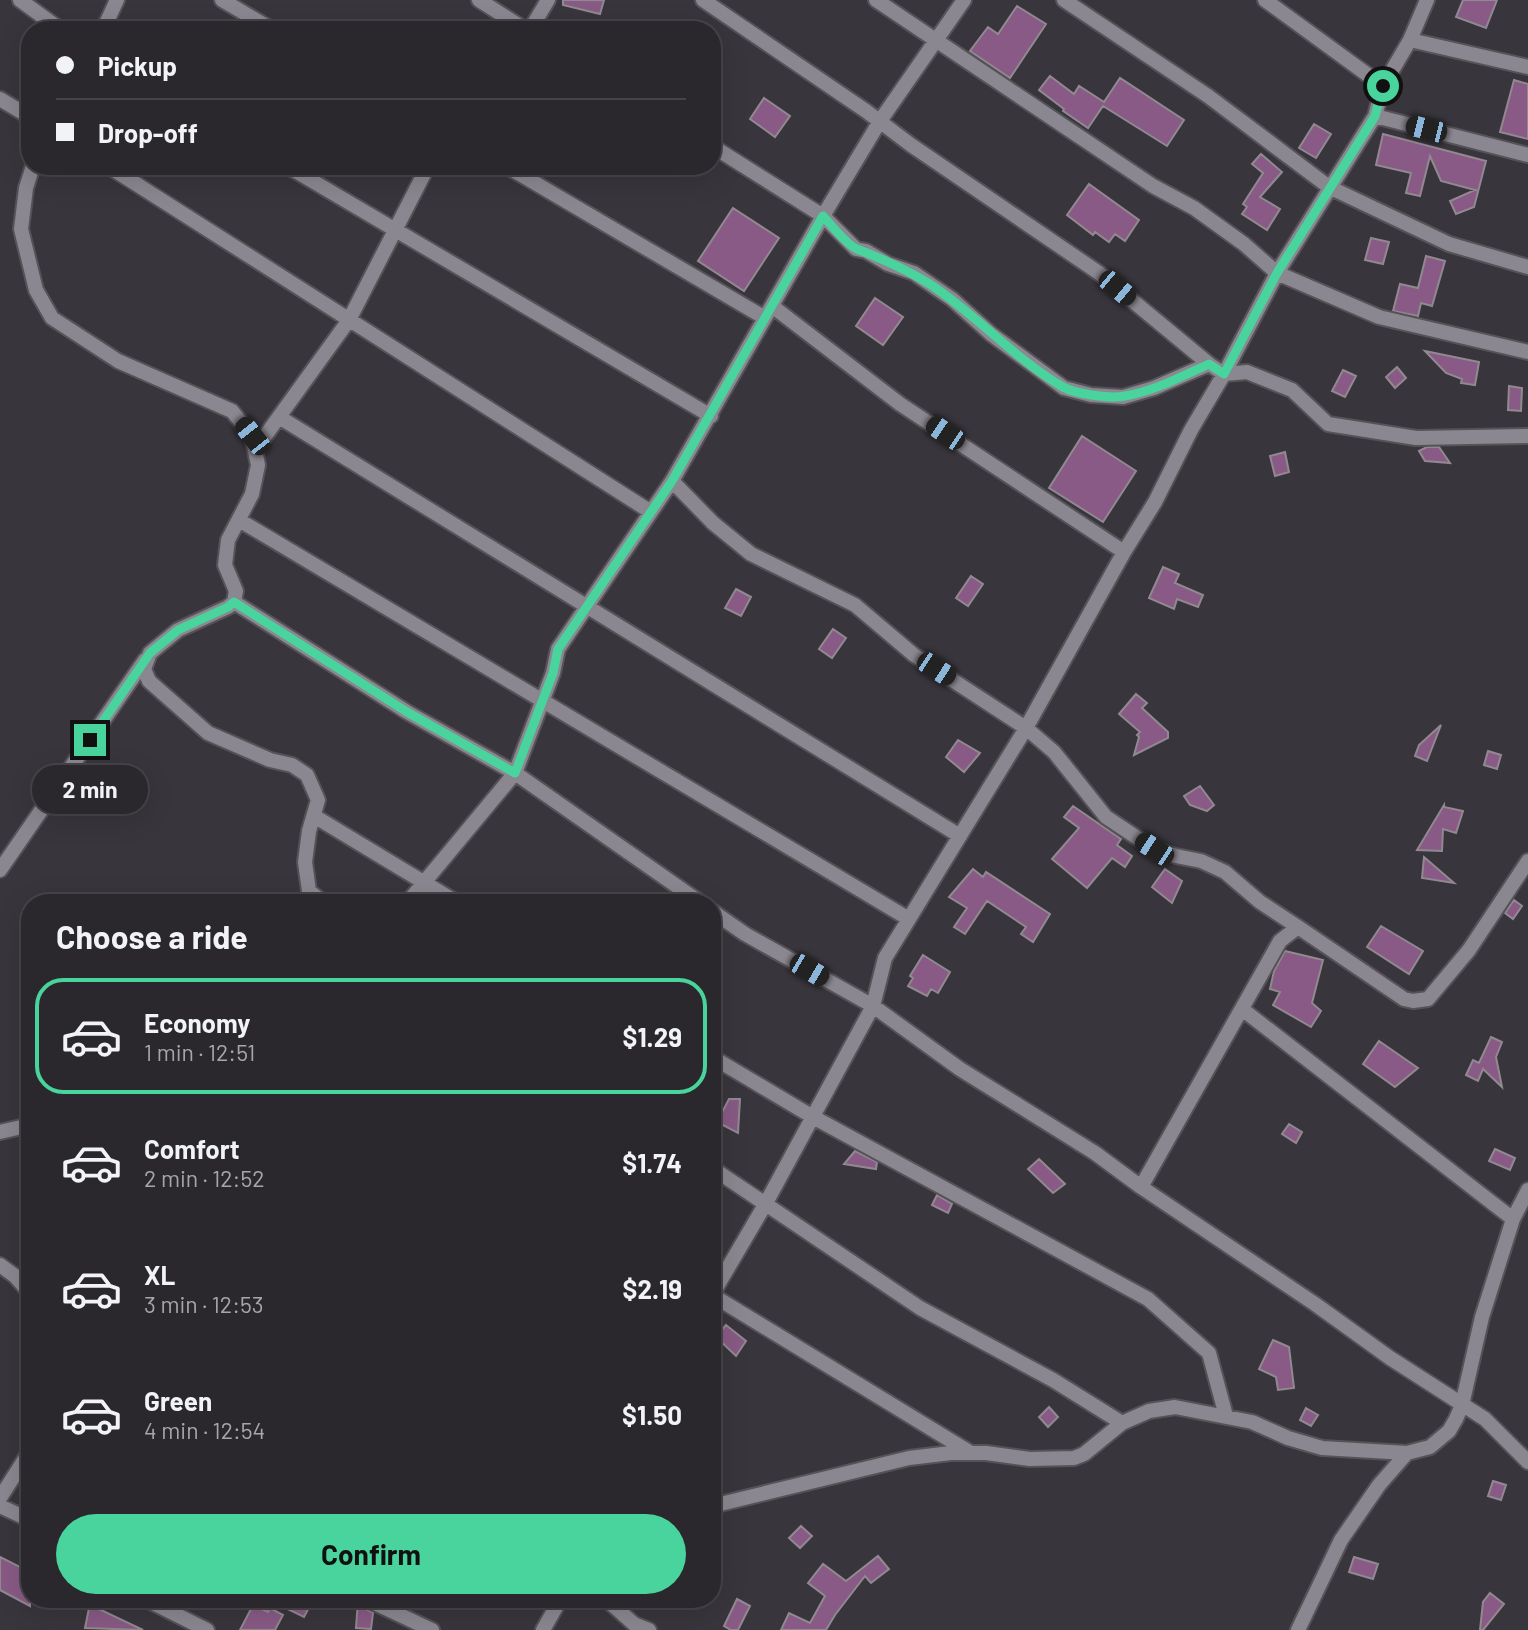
<!DOCTYPE html>
<html lang="en">
<head>
<meta charset="utf-8">
<style>
  body { margin:0; font-family:Barlow,sans-serif; background:#373439; color:#f1f3f6; height:100vh; display:flex; flex-direction:column; font-size:26px; white-space:nowrap }
  * { box-sizing:border-box; margin:0 }
  p { font-size:23px; color:#a6a6aa }
  .icon { flex:none; width:38px; height:38px; fill:none; stroke:currentColor; stroke-width:2; stroke-linecap:round; stroke-linejoin:round }
  .map { position:relative; flex:1; overflow:hidden }
  .drawer { position:absolute; left:21px; top:894px; width:700px; height:714px; display:flex; flex-direction:column; background:#2b282d; border-radius:28px; box-shadow:0 7px 28px #0002,0 0 0 2px #474449 }
  .drawer>* { flex:none }
  .top-card { position:absolute; left:21px; top:21px; width:700px; height:154px; border-radius:28px; box-shadow:0 7px 28px #0002,0 0 0 2px #474449; display:grid; align-content:center; height:154px; padding:0 35px; background:#2b282d }
  .end { position:absolute; width:32px; height:32px; margin:-16px; border:9px solid #49d49d; background:#111; box-shadow:0 0 0 4px #111 }
  .from { border-radius:50% }
  .bubble { position:absolute; height:49px; border-radius:24px; background:#2b282d; box-shadow:0 7px 28px #0002,0 0 0 2px #474449; font-size:23px; font-weight:700; line-height:49px; text-align:center }
  .car { position:absolute; width:21px; height:42px; margin:-21px -10px; border-radius:9px; box-shadow:0 0 5px 2px #0007; background:linear-gradient(#222 24%,#8ab4d8 0 40%,#222 0 76%,#8ab4d8 0 86%,#222 0) }
  .top-card b { display:flex; align-items:center; gap:24px; height:66px; font-size:26px }
  .top-card b+b { border-top:2px solid #474449 }
  .top-card i { width:18px; height:18px; background:#f1f3f6 }
  ul { padding:0; list-style:none }
  li { display:flex; align-items:center; gap:21px; height:116px; margin:0 14px 10px; padding:0 21px; border:4px solid transparent; border-radius:28px }
  li div { flex:1 }
  li b { display:block; font-size:26px }
  li em { font-style:normal; font-weight:700 }
  li.on { border-color:#49d49d }
  li>.icon { width:63px; height:63px; stroke-width:1.5 }
  h2 { padding:0 35px; font-size:32px; line-height:84px }
  .cta { display:flex; gap:14px; margin-top:auto; padding:14px 35px }
  .cta a { flex:1; height:80px; border-radius:42px; background:#49d49d; color:#111; font-size:28px; font-weight:700; line-height:80px; text-align:center }
  .map>svg:first-child { display:block }
  .building { fill:#885a85; stroke:#918990; stroke-width:2 }
  .lines { fill:none; stroke-linecap:round; stroke-linejoin:round }
  .street-casing { stroke:#555258; stroke-width:18 }
  .street { stroke:#8b8790; stroke-width:14 }
  .route { stroke:#49d49d; stroke-width:9 }
</style>
</head>
<body>
<div class="map">
<svg width="1528" height="1630" viewBox="0 0 1528 1630">
  <rect width="100%" height="100%" fill="#39353c"/>
  <!-- building -->
  <path class="building" d="M563,0H604L600,14L563,5Z
    M1463,0H1497L1486,28L1456,17Z
    M1017,6L1046,24L1010,78L970,51L988,27L998,34Z
    M1050,76L1074,94L1079,86L1104,102L1120,78L1184,120L1167,146L1103,106L1088,128L1063,111L1064,109L1039,90Z
    M1514,80L1528,84V139L1500,132Z
    M764,98L790,116L775,137L750,119Z
    M1314,124L1331,134L1316,158L1299,148Z
    M1383,134L1486,161L1474,207L1456,214L1450,201L1475,190L1441,181L1430,156L1420,196L1406,193L1411,173L1376,165Z
    M1261,154L1282,172L1260,197L1280,209L1267,230L1242,214L1247,207L1243,204L1263,173L1252,164Z
    M1089,184L1139,220L1125,241L1115,234L1109,242L1095,232L1093,235L1067,215Z
    M733,208L779,238L744,291L698,261Z
    M1371,238L1389,242L1383,264L1365,260Z
    M1426,256L1445,261L1432,306L1421,303L1418,316L1393,311L1400,284L1418,288Z
    M875,298L903,317L883,345L856,326Z
    M1425,351L1479,362L1475,385L1461,383L1462,379L1446,373Z
    M1397,367L1406,378L1395,388L1386,377Z
    M1343,370L1356,376L1345,397L1332,391Z
    M1509,386L1522,388L1521,411L1508,410Z
    M1082,436L1136,471L1103,522L1049,488Z
    M1427,447H1439L1450,463L1425,461L1419,451Z
    M1285,452L1289,472L1275,476L1270,456Z
    M1163,567L1179,574L1175,583L1203,595L1198,607L1177,599L1174,609L1149,598Z
    M971,576L983,584L968,606L956,598Z
    M736,589L751,597L741,616L725,608Z
    M833,629L846,638L832,658L819,649Z
    M1136,694L1147,703L1142,708L1168,732V738L1134,755L1139,737L1137,735L1140,732L1119,714Z
    M1441,725L1427,761L1415,756L1419,745Z
    M958,740L980,753L964,772L946,757Z
    M1488,751L1501,755L1497,769L1484,765Z
    M1200,786L1214,805L1207,811L1190,805L1184,796Z
    M1444,805V807L1463,811L1456,833L1443,829L1442,851L1417,850Z
    M1073,806L1121,839L1117,845L1132,856L1125,867L1112,858L1087,888L1052,859L1079,828L1064,817Z
    M1424,857L1454,883L1422,878Z
    M973,869L983,877L986,872L1050,914L1033,942L1021,934L1026,927L987,901L965,934L954,927L967,908L949,897Z
    M1165,869L1182,881L1172,903L1152,887Z
    M1514,900L1522,906L1513,919L1505,913Z
    M1381,926L1423,951L1409,974L1367,947Z
    M1285,951L1323,960L1312,1003L1321,1011L1311,1027L1273,1005L1280,992L1270,989L1274,971Z
    M923,955L950,972L938,993L931,989L927,996L908,986L913,978L910,976Z
    M1491,1037L1502,1042L1496,1057L1502,1087L1483,1069L1478,1081L1466,1075L1473,1060L1479,1063Z
    M1379,1041L1418,1068L1395,1087L1363,1064Z
    M729,1099H740L738,1133L717,1122Z
    M1289,1124L1302,1132L1296,1143L1282,1134Z
    M1495,1149L1515,1158L1510,1170L1489,1161Z
    M855,1151L877,1162L876,1169L844,1164Z
    M1039,1159L1065,1184L1053,1193L1028,1169Z
    M937,1195L952,1204L948,1213L932,1205Z
    M726,1325L746,1341L736,1356L716,1337Z
    M1273,1340L1289,1347L1294,1388L1278,1390L1276,1377L1259,1369Z
    M1049,1407L1058,1417L1048,1427L1039,1417Z
    M1306,1408L1318,1415L1311,1426L1300,1420Z
    M1493,1481L1506,1485L1501,1500L1488,1496Z
    M801,1526L812,1536L800,1548L789,1538Z
    M878,1556L889,1569L871,1583L865,1576L835,1615L826,1630H781L789,1613L810,1623L825,1596L808,1583L823,1564L846,1581Z
    M0,1557L30,1572V1606L0,1590Z
    M1354,1557L1378,1564L1373,1579L1349,1572Z
    M1490,1593L1504,1604L1483,1630H1480L1483,1602Z
    M737,1599L750,1606L738,1630H731L724,1626Z
    M269,1600H313L304,1617Z
    M358,1600L361,1606L373,1613L371,1629L356,1628Z
    M253,1605L268,1612L270,1608L283,1615L275,1630H240Z
    M89,1608L99,1609L143,1630L85,1628Z"/>
  <g class="lines">
    <defs>
      <path id="street" d="M20,0L61,30
        M222,0L273,30
        M479,0L526,30
        M703,0L866,111L911,145L1099,273L1209,364L1224,374L1247,372L1292,390L1328,424L1416,438L1528,436
        M876,0L1153,186L1194,208L1244,244L1277,273L1379,317L1528,352
        M1064,0L1208,96L1329,187L1449,244L1528,267
        M1265,0L1383,86
        M103,30L117,0
        M530,30L548,0
        M1410,40L1528,67
        M0,99L30,117
        M1375,116L1528,155
        M712,146L823,216L880,121L964,0
        M33,166L26,188L21,229L36,290L52,318L118,361L232,411L252,436L258,465L252,494L228,540L225,565L236,591L234,602
        M108,166L651,512
        M287,166L711,416
        M506,166L765,318
        M772,306L900,404L1124,552
        M279,417L960,836
        M255,450L349,320L428,166
        M672,481L713,523L751,554L855,605L914,655L1026,728L1054,752L1106,817L1154,849L1176,856L1201,861L1225,872L1260,902L1298,927L1280,941L1141,1187
        M239,520L909,919
        M314,816L458,903
        M0,870L145,660
        M324,903L309,891L305,862L309,831L318,800L307,775L292,765L270,760L208,733L149,681L144,669L150,653L178,630L228,607L234,602L407,712L515,773L701,903
        M407,903L515,773L553,673L558,649L672,481L823,216L856,249L866,251L888,264L914,273L952,299L991,334L1064,388L1091,395L1123,397L1154,388L1209,364
        M712,911L745,934L873,1006L960,1069L1095,1153L1141,1187L1315,1304L1390,1358L1485,1419L1528,1462
        M1298,927L1404,999L1413,1001L1428,999L1469,950L1528,861
        M1242,1009L1513,1219
        M712,1057L813,1117L1148,1299L1209,1353L1226,1416
        M0,1132L30,1125
        M712,1168L920,1308L1053,1380L1122,1423
        M0,1265L15,1276L30,1293
        M712,1295L766,1203L873,1006L885,958L1026,728L1124,552L1155,502L1191,430L1224,374L1277,273L1375,116L1383,86L1410,40L1427,0
        M712,1295L971,1453
        M0,1498L30,1451
        M0,1506L30,1520
        M712,1506L909,1458L951,1453H986L1030,1459L1074,1458L1084,1454L1122,1423L1149,1411L1175,1407L1252,1422L1288,1438L1322,1448L1407,1453L1430,1447L1449,1431L1456,1419L1462,1405L1482,1317L1513,1219L1528,1190
        M147,1600L207,1630
        M368,1600L432,1630
        M607,1600L634,1624L649,1630
        M543,1630L560,1600
        M1298,1630L1341,1540L1379,1485L1407,1453"/>
    </defs>
    <!-- street casing -->
    <use href="#street" class="street-casing"/>
    <!-- street -->
    <use href="#street" class="street"/>
  </g>
  <g class="lines">
    <!-- route -->
    <path class="route" d="M90,740L150,653L178,630L228,607L234,602L407,712L515,773L553,673L558,649L672,481L823,216C831,225 848,246 857,249C885,260 913,272 937,289C980,319 1018,361 1063,387C1075,394 1111,399 1125,396C1155,391 1182,376 1209,364L1224,374L1277,273L1375,116L1383,86"/>
  </g>
</svg>
<i class="end from" style="left:1383px;top:86px"></i>
<i class="end" style="left:90px;top:740px"></i>
<div class="bubble" style="left:32px;top:765px;width:116px">2 min</div>
<i class="car" style="left:1426px;top:129px;rotate:284deg"></i>
<i class="car" style="left:1117px;top:288px;rotate:130deg"></i>
<i class="car" style="left:945px;top:433px;rotate:304deg"></i>
<i class="car" style="left:252px;top:436px;rotate:322deg"></i>
<i class="car" style="left:936px;top:669px;rotate:123deg"></i>
<i class="car" style="left:1154px;top:849px;rotate:303deg"></i>
<i class="car" style="left:809px;top:970px;rotate:120deg"></i>
<div class="top-card">
<b><i class="from"></i>Pickup</b>
<b><i></i>Drop-off</b>
</div>
<section class="drawer">
<h2>Choose a ride</h2>
<ul>
<li class="on"><svg class="icon" aria-label="car" viewBox="0 0 24 24"><path d="M5 17H2v-5l4-1 3-4h7l3 4 3 1v5h-3M9 17h6M6 11h13"/><circle cx="7" cy="17" r="2"/><circle cx="17" cy="17" r="2"/></svg><div><b>Economy</b><p>1 min · 12:51</p></div><em>$1.29</em></li>
<li><svg class="icon" aria-label="car" viewBox="0 0 24 24"><path d="M5 17H2v-5l4-1 3-4h7l3 4 3 1v5h-3M9 17h6M6 11h13"/><circle cx="7" cy="17" r="2"/><circle cx="17" cy="17" r="2"/></svg><div><b>Comfort</b><p>2 min · 12:52</p></div><em>$1.74</em></li>
<li><svg class="icon" aria-label="car" viewBox="0 0 24 24"><path d="M5 17H2v-5l4-1 3-4h7l3 4 3 1v5h-3M9 17h6M6 11h13"/><circle cx="7" cy="17" r="2"/><circle cx="17" cy="17" r="2"/></svg><div><b>XL</b><p>3 min · 12:53</p></div><em>$2.19</em></li>
<li><svg class="icon" aria-label="car" viewBox="0 0 24 24"><path d="M5 17H2v-5l4-1 3-4h7l3 4 3 1v5h-3M9 17h6M6 11h13"/><circle cx="7" cy="17" r="2"/><circle cx="17" cy="17" r="2"/></svg><div><b>Green</b><p>4 min · 12:54</p></div><em>$1.50</em></li>
</ul>
<div class="cta"><a>Confirm</a></div>
</section>
</div>
</body>
</html>
